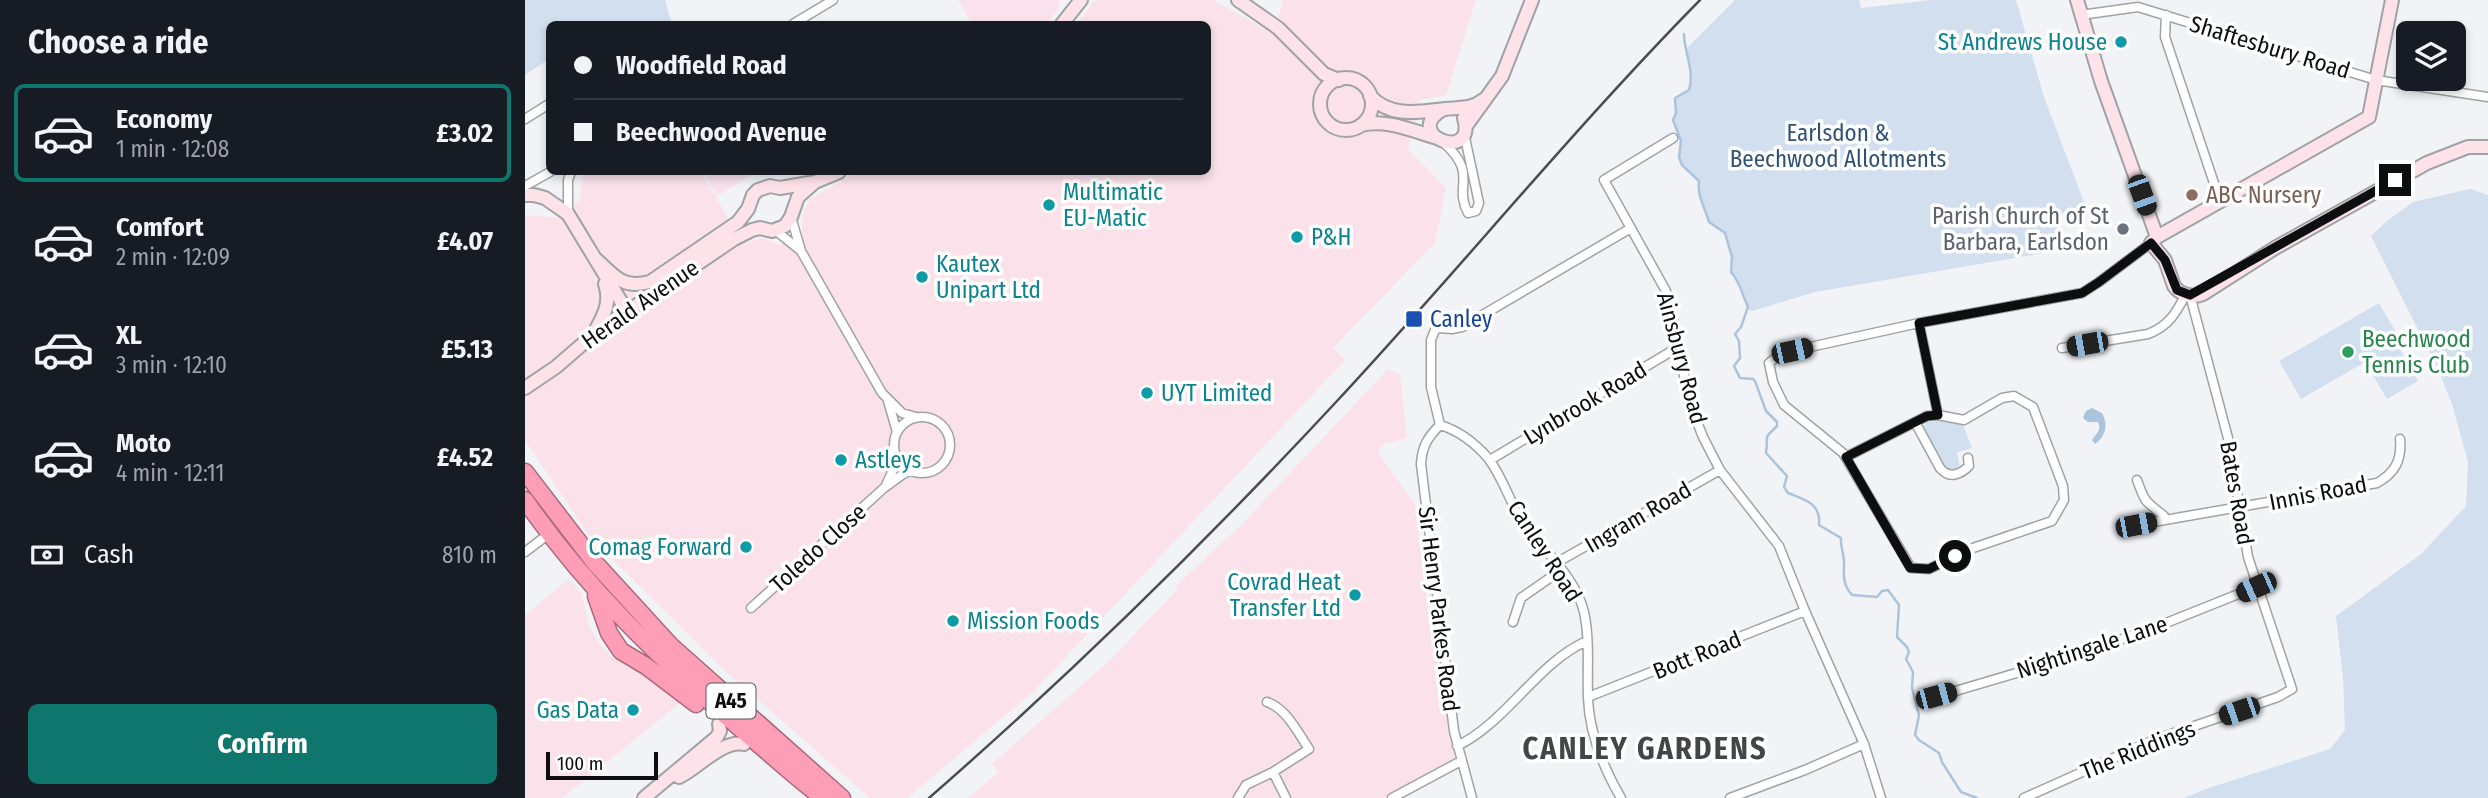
<!DOCTYPE html>
<html lang="en">
<head>
<meta charset="utf-8">
<style>
  body { margin:0; font-family:"Fira Sans Condensed",sans-serif; background:#242831; color:#f1f3f6; height:100vh; display:flex; flex-direction:column; font-size:26px; white-space:nowrap }
  * { box-sizing:border-box; margin:0 }
  p { font-size:23px; color:#9ea1a6 }
  .icon { flex:none; width:38px; height:38px; fill:none; stroke:currentColor; stroke-width:2; stroke-linecap:round; stroke-linejoin:round }
  .map { position:relative; flex:1; overflow:hidden }
  .panel { display:flex; flex-direction:column; background:#171b24; width:525px }
  .panel>* { flex:none }
  .banner { position:absolute; left:21px; top:21px; width:665px; height:154px; border-radius:10px; box-shadow:0 4px 10px #0003; display:grid; align-content:center; height:154px; padding:0 28px; background:#171b24 }
  .controls { position:absolute; left:1871px; top:21px; display:grid; gap:14px }
  .controls a { display:grid; place-items:center; width:70px; height:70px; border-radius:10px; background:#171b24; box-shadow:0 4px 10px #0003; font-size:35px }
  .scale { position:absolute; left:21px; bottom:18px; width:112px; box-sizing:border-box; padding-left:7px; border:4px solid #0d0e0f; border-top:0; font-size:19px; line-height:24px; white-space:nowrap; color:#0d0e0f; -webkit-text-stroke:5px #fff; paint-order:stroke }
  .end { position:absolute; width:32px; height:32px; margin:-16px; border:9px solid #0d0e0f; background:#fff; box-shadow:0 0 0 4px #fff }
  .from { border-radius:50% }
  .car { position:absolute; width:21px; height:42px; margin:-21px -10px; border-radius:9px; box-shadow:0 0 5px 2px #0007; background:linear-gradient(#222 24%,#8ab4d8 0 40%,#222 0 76%,#8ab4d8 0 86%,#222 0) }
  .banner b { display:flex; align-items:center; gap:24px; height:66px; font-size:26px }
  .banner b+b { border-top:2px solid #363941 }
  .banner i { width:18px; height:18px; background:#f1f3f6 }
  ul { padding:0; list-style:none }
  li { display:flex; align-items:center; gap:21px; height:98px; margin:0 14px 10px; padding:0 14px; border:4px solid transparent; border-radius:10px }
  li div { flex:1 }
  li b { display:block; font-size:26px }
  li em { font-style:normal; font-weight:700 }
  li.on { border-color:#0f766e }
  li>.icon { width:63px; height:63px; stroke-width:1.5 }
  h2 { padding:0 28px; font-size:32px; line-height:84px }
  .pay { display:flex; align-items:center; gap:18px; height:77px; padding:0 28px; font-size:26px }
  .pay p { margin-inline-start:auto }
  .button { display:flex; gap:14px; margin-top:auto; padding:14px 28px }
  .button a { flex:1; height:80px; border-radius:10px; background:#0f766e; color:#fff; font-size:28px; font-weight:700; line-height:80px; text-align:center }
  main { display:flex; flex:1; min-height:0 }
  .map>svg:first-child { display:block }
  .commercial { fill:#fae2ed }
  .industrial { fill:#fbe1e9 }
  .green { fill:#d1dfef }
  .water { fill:#acc3dc }
  .lines { fill:none; stroke-linecap:round; stroke-linejoin:round }
  .stream { stroke:#acc3dc; stroke-width:2.5 }
  .street-casing { stroke:#a0a3a5; stroke-width:11 }
  .secondary-casing { stroke:#a0a3a5; stroke-width:16 }
  .highway-casing { stroke:#a96b7c; stroke-width:19 }
  .street { stroke:#fff; stroke-width:8 }
  .secondary { stroke:#fee2e9; stroke-width:12 }
  .highway { stroke:#fd9db6; stroke-width:16 }
  .rail { stroke:#4c4d4f; stroke-width:2.5 }
  .route { stroke:#0d0e0f; stroke-width:9 }
  .culture-dot { fill:#0f9aa8; stroke:#fff; stroke-width:2.5 }
  .education-dot { fill:#8d6e63; stroke:#fff; stroke-width:2.5 }
  .worship-dot { fill:#6b7280; stroke:#fff; stroke-width:2.5 }
  .transit-dot { fill:#1a4fb4; stroke:#fff; stroke-width:2.5 }
  .leisure-dot { fill:#2e9e5b; stroke:#fff; stroke-width:2.5 }
  .labels { text-anchor:middle; dominant-baseline:central; stroke-width:7; stroke-linejoin:round; paint-order:stroke }
  .shield { fill:#fff; stroke:#565657; stroke-width:2 }
  .shield-label { font-size:21px; font-weight:bold; fill:#0d0e0f }
  .culture-label { font-size:23px; fill:#0d838f; stroke:#fff; text-anchor:start }
  .street-label { font-size:23px; fill:#0d0e0f; stroke:#fff }
  .park-label { font-size:23px; fill:#305277; stroke:#fff }
  .education-label { font-size:23px; fill:#785e54; stroke:#fff; text-anchor:start }
  .worship-label { font-size:23px; fill:#5b616d; stroke:#fff; text-anchor:end }
  .transit-label { font-size:23px; fill:#164399; stroke:#fff; text-anchor:start }
  .leisure-label { font-size:23px; fill:#27864d; stroke:#fff; text-anchor:start }
  .district-label { font-size:30px; font-weight:bold; letter-spacing:2px; fill:#434648; stroke:#fff }
</style>
</head>
<body>
<main>
<section class="panel">
<h2>Choose a ride</h2>
<ul>
<li class="on"><svg class="icon" aria-label="car" viewBox="0 0 24 24"><path d="M5 17H2v-5l4-1 3-4h7l3 4 3 1v5h-3M9 17h6M6 11h13"/><circle cx="7" cy="17" r="2"/><circle cx="17" cy="17" r="2"/></svg><div><b>Economy</b><p>1 min · 12:08</p></div><em>£3.02</em></li>
<li><svg class="icon" aria-label="car" viewBox="0 0 24 24"><path d="M5 17H2v-5l4-1 3-4h7l3 4 3 1v5h-3M9 17h6M6 11h13"/><circle cx="7" cy="17" r="2"/><circle cx="17" cy="17" r="2"/></svg><div><b>Comfort</b><p>2 min · 12:09</p></div><em>£4.07</em></li>
<li><svg class="icon" aria-label="car" viewBox="0 0 24 24"><path d="M5 17H2v-5l4-1 3-4h7l3 4 3 1v5h-3M9 17h6M6 11h13"/><circle cx="7" cy="17" r="2"/><circle cx="17" cy="17" r="2"/></svg><div><b>XL</b><p>3 min · 12:10</p></div><em>£5.13</em></li>
<li><svg class="icon" aria-label="car" viewBox="0 0 24 24"><path d="M5 17H2v-5l4-1 3-4h7l3 4 3 1v5h-3M9 17h6M6 11h13"/><circle cx="7" cy="17" r="2"/><circle cx="17" cy="17" r="2"/></svg><div><b>Moto</b><p>4 min · 12:11</p></div><em>£4.52</em></li>
</ul>
<div class="pay"><svg class="icon" aria-label="cash" viewBox="0 0 24 24"><path d="M3 7h18v10H3z"/><circle cx="12" cy="12" r="2"/></svg>Cash<p>810 m</p></div>
<div class="button"><a>Confirm</a></div>
</section>
<div class="map">
<svg width="1963" height="798" viewBox="0 0 1963 798">
  <rect width="100%" height="100%" fill="#f1f3f7"/>
  <!-- commercial -->
  <path class="commercial" d="M433,0H535L532,11L520,24H447Z
    M178,172H232L192,196Z"/>
  <!-- industrial -->
  <path class="industrial" d="M574,0H688L740,29L754,15L758,0H951L921,95L895,100L883,149L921,188L910,243L808,348L820,360L508,692L382,798H345L198,669L65,537L0,440V215L32,218L54,201L59,172H176L218,243L239,238L254,245L277,232L278,214L285,199L332,172H682V24H552L568,2Z
    M863,369L875,375L882,438L859,444L853,453L890,504L904,619L914,618L936,761L867,798H442L474,772L467,764L584,661L653,589L651,586L718,523Z
    M44,579L56,592L65,627L74,643L86,656L121,675L155,703L37,798H0V615Z"/>
  <!-- green -->
  <path class="green" d="M0,0H140L147,24H24V59L0,75Z
    M1210,0H1334L1336,8L1407,0H1491L1519,97L1562,210L1530,215L1537,250L1290,292L1227,311L1224,310C1220,297 1215,282 1206,272L1207,257L1200,233L1184,222C1180,207 1172,197 1174,180L1157,165L1154,157L1156,141L1148,120L1151,113L1150,98L1166,87L1165,66L1161,54L1162,48Z
    M1945,189L1963,195V798H1659L1681,789L1805,749L1820,730L1818,677L1811,616L1896,554L1941,506L1943,462L1927,404L1913,369L1846,236L1862,221L1888,202Z
    M1854,303L1876,341L1872,344L1893,381L1862,399L1840,362L1776,399L1754,361Z
    M1415,420L1438,425L1447,448L1432,452L1435,468L1426,472L1419,469L1398,428L1402,422Z"/>
  <!-- water -->
  <path class="water" d="M1567,408L1577,413C1584,425 1580,437 1570,444L1567,440C1571,434 1577,430 1573,422H1563L1558,418L1561,411Z"/>
  <g class="lines">
    <!-- stream -->
    <path class="stream" d="M1159,34C1159,52 1170,71 1164,90L1150,98L1151,113L1148,120L1156,141L1154,157L1157,165L1174,181C1172,197 1180,207 1184,222L1200,233L1207,257L1206,272C1215,282 1217,294 1223,307L1216,327L1210,334L1214,341L1215,358L1209,366L1215,378L1228,379L1230,381L1241,411L1252,422V426C1237,441 1244,432 1241,453L1262,476L1259,487L1263,493C1280,500 1296,503 1294,525L1316,538C1315,547 1319,553 1319,562C1319,575 1317,584 1327,595L1352,597L1357,591L1363,590L1374,605L1372,637L1382,647L1384,652L1381,659L1388,672L1387,688L1394,715L1390,735L1394,740L1414,753L1417,762L1436,792L1452,798"/>
    <defs>
      <path id="street" d="M1556,15L1613,7L1851,80L1963,97
        M1641,15L1640,37L1695,201
        M268,24L308,0
        M0,119L24,104
        M1148,138L1079,180L1141,291L1155,346L1162,397L1178,437L1195,470L1254,546L1280,611L1339,744L1356,798
        M919,143C954,175 928,185 943,213L951,211L954,203L939,133
        M0,186L25,172
        M43,214V180L46,172
        M266,217L276,251L357,393L377,413L391,417
        M250,230L276,251
        M1394,323L1413,415
        M1537,348L1623,334C1644,326 1651,313 1661,294
        M363,401L372,432
        M369 445a28 28 0 1 1 56 0a28 28 0 1 1-56 0Z
        M1390,422L1415,468C1424,479 1435,475 1444,466L1443,458
        M915,425C935,431 949,442 963,458C977,476 984,500 996,519C1016,549 1050,575 1059,612C1065,639 1062,669 1063,697C1064,733 1078,767 1096,798
        M915,425C903,437 897,446 896,464L929,731L947,798
        M915,425L906,387V340L910,330L914,328L927,329L937,327L1106,228
        M1321,457L1402,416L1413,415L1439,420L1477,398L1489,396L1508,407L1538,486L1539,500L1527,521L1448,548L1404,569L1386,568L1318,453L1259,405L1248,382L1244,363L1254,355L1267,351L1394,323L1557,293L1574,282L1626,243
        M965,460L1155,346
        M1612,480C1621,505 1620,500 1639,516L1640,520
        M361,485L368,470L371,455
        M1611,525L1852,483C1870,473 1877,460 1875,439
        M0,552L25,533
        M1031,563L1195,470
        M226,608L359,488L378,474L387,470
        M988,622L996,598L1036,570
        M1063,697L1280,611
        M1400,700L1549,656L1626,629L1731,587
        M932,746C981,723 1013,662 1062,641
        M748,772L761,798
        M713,798L721,785L748,772L784,749C773,733 762,709 742,702
        M867,798L936,761
        M1205,798L1280,770L1339,744
        M1499,798L1629,740L1753,697L1767,689L1723,557L1703,438L1665,295"/>
      <path id="secondary" d="M713,0L753,28L799,74L814,80
        M1552,0L1576,81L1632,237
        M1867,0L1844,117L1632,237L1626,243L1640,260L1649,286C1655,295 1669,298 1678,294L1750,248L1902,163L1943,147H1963
        M537,24L556,0
        M795 104a26 26 0 1 1 52 0a26 26 0 1 1-52 0Z
        M845,96C866,118 893,112 920,109C935,107 945,110 958,100
        M917,110C876,135 952,164 939,118
        M836,125C861,119 886,130 909,137
        M941,126L977,76L1007,0
        M0,195H9L20,198L43,214L103,313
        M72,260C90,277 98,289 125,282L213,222L223,209L228,195L233,190L245,186L255,188L290,182L314,172
        M68,335C77,318 87,304 80,284
        M0,388L31,367L68,335L209,239L227,230L235,228L247,231L260,226L266,217L273,197L290,182
        M154,777C173,768 198,739 219,744
        M119,798L192,737L195,731L194,724"/>
      <path id="highway" d="M0,472L70,563L145,645L317,798
        M0,500C60,587 136,660 216,729C243,752 269,776 298,798
        M71,596L84,633L96,651L121,666L171,704"/>
    </defs>
    <!-- street casing -->
    <use href="#street" class="street-casing"/>
    <!-- secondary casing -->
    <use href="#secondary" class="secondary-casing"/>
    <!-- highway casing -->
    <use href="#highway" class="highway-casing"/>
    <!-- street -->
    <use href="#street" class="street"/>
    <!-- secondary -->
    <use href="#secondary" class="secondary"/>
    <!-- highway -->
    <use href="#highway" class="highway"/>
    <!-- rail -->
    <path class="rail" d="M404,798C547,673 683,540 812,401C935,269 1048,129 1175,0"/>
  </g>
  <g class="lines">
    <!-- route -->
    <path class="route" d="M1430,556L1404,569L1385,568L1321,457L1402,416L1413,415L1394,323L1557,293L1574,282L1626,243L1640,260L1652,290L1665,295L1870,180"/>
  </g>
  <!-- markers -->
  <g class="culture-dot">
    <circle cx="1596" cy="42" r="7"/>
    <circle cx="524" cy="205" r="7"/>
    <circle cx="772" cy="237" r="7"/>
    <circle cx="397" cy="277" r="7"/>
    <circle cx="622" cy="393" r="7"/>
    <circle cx="316" cy="460" r="7"/>
    <circle cx="221" cy="547" r="7"/>
    <circle cx="830" cy="595" r="7"/>
    <circle cx="428" cy="621" r="7"/>
    <circle cx="108" cy="710" r="7"/>
  </g>
  <circle class="education-dot" cx="1667" cy="195" r="7"/>
  <circle class="worship-dot" cx="1598" cy="229" r="7"/>
  <rect class="transit-dot" x="880" y="310" width="18" height="18" rx="3.5"/>
  <circle class="leisure-dot" cx="1823" cy="352" r="7"/>
  <g class="labels">
    <!-- shield labels -->
    <rect class="shield" x="181.5" y="683.5" width="49" height="35" rx="5"/>
    <g class="shield-label">
      <text x="206" y="701">A45</text>
    </g>
    <!-- culture labels -->
    <g class="culture-label">
      <text x="1582" y="42" text-anchor="end">St Andrews House</text>
      <text x="538" y="192">Multimatic<tspan x="538" dy="26">EU-Matic</tspan></text>
      <text x="786" y="237">P&amp;H</text>
      <text x="411" y="264">Kautex<tspan x="411" dy="26">Unipart Ltd</tspan></text>
      <text x="636" y="393">UYT Limited</text>
      <text x="330" y="460">Astleys</text>
      <text x="207" y="547" text-anchor="end">Comag Forward</text>
      <text x="816" y="582" text-anchor="end">Covrad Heat<tspan x="816" dy="26">Transfer Ltd</tspan></text>
      <text x="442" y="621">Mission Foods</text>
      <text x="94" y="710" text-anchor="end">Gas Data</text>
    </g>
    <!-- street labels -->
    <g class="street-label">
      <text transform="translate(1745 47) rotate(17)">Shaftesbury Road</text>
      <text transform="translate(115 304) rotate(-35)">Herald Avenue</text>
      <text transform="translate(1157 358) rotate(75)">Ainsbury Road</text>
      <text transform="translate(1060 403) rotate(-31)">Lynbrook Road</text>
      <text transform="translate(1712 493) rotate(80)">Bates Road</text>
      <text transform="translate(1793 493) rotate(-11)">Innis Road</text>
      <text transform="translate(1113 517) rotate(-30)">Ingram Road</text>
      <text transform="translate(293 548) rotate(-42)">Toledo Close</text>
      <text transform="translate(1020 551) rotate(57)">Canley Road</text>
      <text transform="translate(914 609) rotate(83)">Sir Henry Parkes Road</text>
      <text transform="translate(1567 647) rotate(-18)">Nightingale Lane</text>
      <text transform="translate(1172 655) rotate(-22)">Bott Road</text>
      <text transform="translate(1613 750) rotate(-22)">The Riddings</text>
    </g>
    <!-- park labels -->
    <g class="park-label">
      <text x="1313" y="133">Earlsdon &amp;<tspan x="1313" dy="26">Beechwood Allotments</tspan></text>
    </g>
    <!-- education labels -->
    <g class="education-label">
      <text x="1681" y="195">ABC Nursery</text>
    </g>
    <!-- worship labels -->
    <g class="worship-label">
      <text x="1584" y="216">Parish Church of St<tspan x="1584" dy="26">Barbara, Earlsdon</tspan></text>
    </g>
    <!-- transit labels -->
    <g class="transit-label">
      <text x="905" y="319">Canley</text>
    </g>
    <!-- leisure labels -->
    <g class="leisure-label">
      <text x="1837" y="339">Beechwood<tspan x="1837" dy="26">Tennis Club</tspan></text>
    </g>
    <!-- district labels -->
    <g class="district-label">
      <text x="1120" y="749">CANLEY GARDENS</text>
    </g>
  </g>
</svg>
<div class="controls">
<a><svg class="icon" aria-label="layers" viewBox="0 0 24 24"><path d="M12 4l9 5-9 5-9-5zM3 14l9 5 9-5"/></svg></a>
</div>
<div class="scale">100 m</div>
<i class="end from" style="left:1430px;top:556px"></i>
<i class="end" style="left:1870px;top:180px"></i>
<i class="car" style="left:1617px;top:195px;rotate:160deg"></i>
<i class="car" style="left:1562px;top:344px;rotate:260deg"></i>
<i class="car" style="left:1267px;top:351px;rotate:78deg"></i>
<i class="car" style="left:1611px;top:525px;rotate:79deg"></i>
<i class="car" style="left:1731px;top:587px;rotate:246deg"></i>
<i class="car" style="left:1411px;top:696px;rotate:75deg"></i>
<i class="car" style="left:1714px;top:711px;rotate:251deg"></i>
<div class="banner">
<b><i class="from"></i>Woodfield Road</b>
<b><i></i>Beechwood Avenue</b>
</div>
</div>
</main>
</body>
</html>
